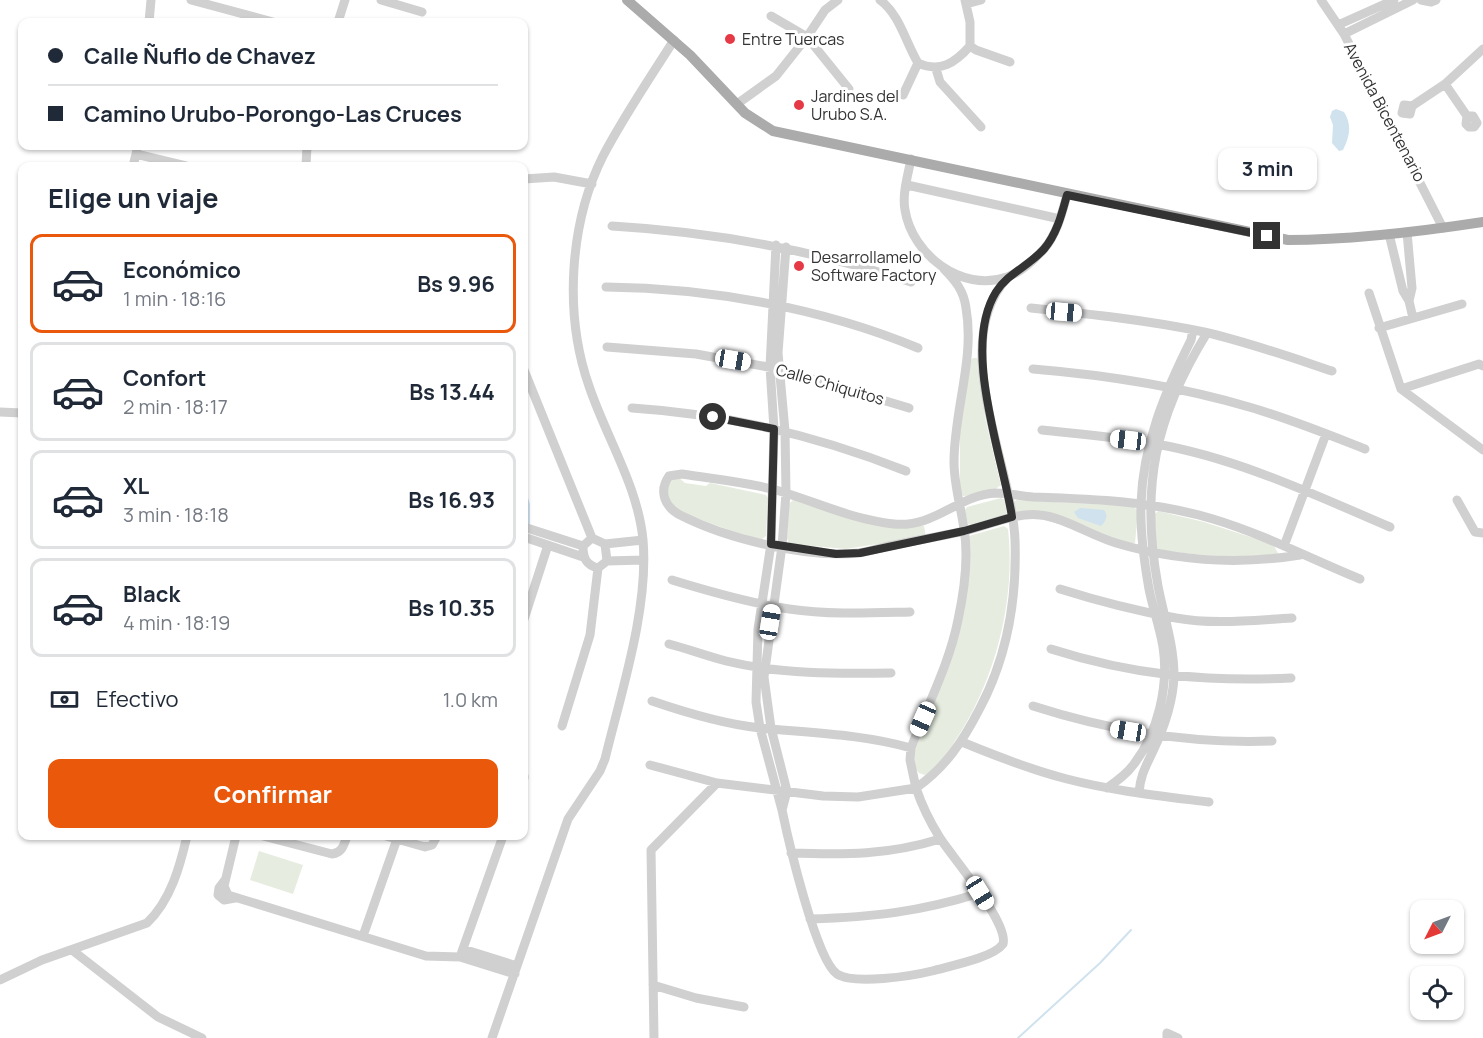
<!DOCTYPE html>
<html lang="es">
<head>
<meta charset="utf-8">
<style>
  body { margin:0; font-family:Manrope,sans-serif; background:#f6f6f7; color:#1f2937; height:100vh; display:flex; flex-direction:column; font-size:22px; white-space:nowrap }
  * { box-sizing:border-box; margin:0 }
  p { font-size:20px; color:#747a83 }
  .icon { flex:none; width:33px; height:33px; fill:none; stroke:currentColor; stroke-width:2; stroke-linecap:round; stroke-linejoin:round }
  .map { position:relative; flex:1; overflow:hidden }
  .drawer { position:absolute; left:18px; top:162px; width:510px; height:678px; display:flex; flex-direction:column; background:#fff; border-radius:12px; box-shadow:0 2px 4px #0004 }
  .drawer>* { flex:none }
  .hud { position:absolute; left:18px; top:18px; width:510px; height:132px; border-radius:12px; box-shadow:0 2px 4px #0004; display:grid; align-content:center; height:132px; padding:0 30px; background:#fff }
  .needle { width:39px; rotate:228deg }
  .fabs { position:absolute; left:1410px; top:900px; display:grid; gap:12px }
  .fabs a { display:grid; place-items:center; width:54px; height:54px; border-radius:12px; background:#fff; box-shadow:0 2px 4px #0004; font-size:30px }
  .end { position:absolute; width:27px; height:27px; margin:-14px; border:8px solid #333; background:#fff; box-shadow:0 0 0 3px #fff }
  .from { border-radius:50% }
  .bubble { position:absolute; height:42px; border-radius:12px; background:#fff; box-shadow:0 2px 4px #0004; font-size:20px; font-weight:700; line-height:42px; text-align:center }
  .car { position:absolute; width:18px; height:36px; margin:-18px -9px; border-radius:8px; box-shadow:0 0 4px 2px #0007; background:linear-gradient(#fff 24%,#345 0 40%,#fff 0 76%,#345 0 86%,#fff 0) }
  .hud b { display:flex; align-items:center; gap:21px; height:57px; font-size:22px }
  .hud b+b { border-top:2px solid #e0e1e3 }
  .hud i { width:15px; height:15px; background:#1f2937 }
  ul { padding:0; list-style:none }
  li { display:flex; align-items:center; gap:18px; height:99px; margin:0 12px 9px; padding:0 18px; border:3px solid #e0e1e3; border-radius:12px }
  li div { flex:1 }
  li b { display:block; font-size:22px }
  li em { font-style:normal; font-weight:700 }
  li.selected { border-color:#ea580c }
  li>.icon { width:54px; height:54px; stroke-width:1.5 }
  h2 { padding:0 30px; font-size:27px; line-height:72px }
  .pay { display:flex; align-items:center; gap:15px; height:66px; padding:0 30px; font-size:22px }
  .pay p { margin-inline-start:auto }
  .primary-button { display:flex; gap:12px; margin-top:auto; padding:12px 30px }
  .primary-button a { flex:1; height:69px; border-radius:12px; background:#ea580c; color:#fff; font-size:24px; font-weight:700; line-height:69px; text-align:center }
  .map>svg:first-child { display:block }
  .green { fill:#e6ecdf }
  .water { fill:#cfe2ee }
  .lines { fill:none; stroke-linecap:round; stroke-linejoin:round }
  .stream { stroke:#cfe2ee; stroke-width:2 }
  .minor { stroke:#d0d0d0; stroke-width:9 }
  .major { stroke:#ababab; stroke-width:10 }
  .route { stroke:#333; stroke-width:8 }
  .poi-dot { fill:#e63946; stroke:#fff; stroke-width:2 }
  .labels { text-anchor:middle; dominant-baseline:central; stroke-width:6; stroke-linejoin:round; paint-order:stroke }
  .poi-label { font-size:16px; fill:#333; stroke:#fff; text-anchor:start }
  .street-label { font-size:16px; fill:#333; stroke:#fff }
</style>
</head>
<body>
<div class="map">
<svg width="1483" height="1038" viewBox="0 0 1483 1038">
  <rect width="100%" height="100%" fill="#fff"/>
  <!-- green -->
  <path class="green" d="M973,358H977L979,362L985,418L1001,485C992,493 975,496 963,496L960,490V432L970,361Z
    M678,477L685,483L706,486L710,483L766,495L768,498L766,536L762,539L752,538L676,511L667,495L669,481Z
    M1001,498L1005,500L1007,513L1003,518L971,525L968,524L965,510L967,507Z
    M793,500L924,526L926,536L846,549L789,544L787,538L789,504Z
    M1016,500L1133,506L1138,511L1135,543L1130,544L1016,512L1013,504Z
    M1158,511L1204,522L1269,543L1274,546L1278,553L1277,555C1236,558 1196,556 1156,549L1154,515Z
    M1004,526L1008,529C1016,601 995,681 955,741C947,755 939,768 925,775L919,773L915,768L914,752L949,666L969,536Z
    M259,851L303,865L293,894L250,880Z"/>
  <!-- water -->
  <path class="water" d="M1336,109L1344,112C1352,125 1350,136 1343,150L1339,151L1332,143L1333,125L1330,117L1332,111Z
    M1080,508L1104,510C1109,516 1105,522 1101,526L1078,518L1074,512Z"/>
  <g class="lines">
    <!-- stream -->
    <path class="stream" d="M524,489L529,504V524
      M1018,1038L1100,963L1131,930"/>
    <!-- minor -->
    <path class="minor" d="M191,0L273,22
      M381,0L422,12
      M880,0C900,15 905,41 918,63C940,73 955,63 970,46V22L965,0
      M1321,0L1344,34L1443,228
      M1421,0L1431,2L1436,0
      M966,4L981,0
      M771,16L807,37L849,89
      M149,22L151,0
      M338,22L345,0
      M1338,25L1394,0
      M1344,34L1413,0
      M970,46L976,50L1010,62
      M936,69L940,82L981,127
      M1445,84L1467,116L1466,124L1469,127H1474L1477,123L1473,116H1467
      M903,95L918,63
      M737,104L776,76L807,37L825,10L838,0
      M1412,106L1404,105L1402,113L1410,114L1412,106L1445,84L1483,49
      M136,154L186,166
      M911,159C908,175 902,194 905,210C912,254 961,293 1007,277C1020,273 1035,259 1044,249C1057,234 1062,213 1067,195
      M133,166L138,146
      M306,166L307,146
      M524,179L554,177L592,184
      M907,185L1060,219
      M612,226C715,232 813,250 911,282
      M1407,232L1412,288L1409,301
      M1389,234L1403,291L1409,301L1413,318
      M776,245L770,367L774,429L771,544L758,629L756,702L760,728L782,810L787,791L771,728L764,677L782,546L786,493L785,431L778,353L786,247
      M944,269C955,280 964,291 966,308C975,359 954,410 954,462C954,485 961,507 964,529C969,558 964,592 958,620C949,665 927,706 911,748L910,760L916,788C946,767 963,741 980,708C1007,657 1017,598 1015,540C1012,463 947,343 1008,277
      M606,287C710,288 822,308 918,348
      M1369,293L1401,389L1483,450
      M1031,308C1089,314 1147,320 1204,332C1248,342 1290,357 1332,371
      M1379,328L1462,304
      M607,347L696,354L779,369L909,408
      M1033,369C1106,375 1178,386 1249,407C1288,418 1327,434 1365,449
      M524,370L592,538
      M1401,389L1479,364L1483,366
      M632,408C726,414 818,436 906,471
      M0,412L22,413
      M1042,430C1080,434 1119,437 1156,444C1237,458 1315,495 1390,527
      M1457,500L1475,532L1483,533
      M524,527L583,546
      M524,537L583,557
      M605,544L643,540
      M1284,546L1326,434
      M1300,555C1238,565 1176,561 1116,543C1092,536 1063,517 1040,515C1013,512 986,527 960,532C936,537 913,541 889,546C879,548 868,552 858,553C806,558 728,539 682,516C665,508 658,492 669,476L682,474C713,479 745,482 776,490C814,501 853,520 894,524C935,528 958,495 996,493C1008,493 1021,496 1033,497C1094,499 1153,501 1213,519C1263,534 1311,559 1360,579
      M607,561L643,560
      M672,580C711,592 749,603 789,609C829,615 870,613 910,612
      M1060,589C1098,601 1137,611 1176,618C1214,625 1254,620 1292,618
      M524,619L548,545
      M669,644C688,649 707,656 726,661C779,674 837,674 891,673
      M1051,649C1132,675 1206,682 1291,678
      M652,701C687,713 723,724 760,728C811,733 861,734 911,748
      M1033,706C1111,731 1190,744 1272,741
      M562,726L590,635L598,568L607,561L605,544L592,538L583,546C583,558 586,565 598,568
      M962,742C996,756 1031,770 1067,779C1113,791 1161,796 1209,802
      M650,765L717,783L823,796L858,797L916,788C922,806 930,822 940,838C953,858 1009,923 1003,944C993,958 949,966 932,971C912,976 854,985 837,974C816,960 788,839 782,810
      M524,776V778
      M1107,788C1117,781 1127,774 1134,764C1158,733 1169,685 1163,647C1160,628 1153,609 1149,589C1144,561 1140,532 1141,503C1143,444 1165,392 1191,340L1193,330
      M1139,793C1140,776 1146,766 1153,751C1164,728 1173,702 1174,676C1174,645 1164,617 1158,586C1140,488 1155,417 1207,333
      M236,836L224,886L228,895L426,956L460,957L515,974
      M263,836L332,854C342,853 344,845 347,836
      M386,836L425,847L432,845L437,836
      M791,853C845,855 889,855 940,839
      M225,880L219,888L218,895L224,900L235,898
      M810,919C873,917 919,912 980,893
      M363,936L397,839
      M463,949L517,966
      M72,950L158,1017L202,1038
      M460,957L503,836
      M0,980L42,960L147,923C171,900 180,866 187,836
      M653,985L696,998L744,1007
      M492,1038L568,819L600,771L605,759C621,693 649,608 643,540C638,486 606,437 589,386C564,315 569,224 603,156C624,116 650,78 674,40
      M654,1038L651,850L717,783
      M1167,1038V1033L1178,1038"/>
    <!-- major -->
    <path class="major" d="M627,0L690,55L745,113L773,131L1288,240C1353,240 1418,232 1483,222"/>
  </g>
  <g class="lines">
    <!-- route -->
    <path class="route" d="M713,417L774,429L771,544L836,554L860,553L964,531L1012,517C1003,457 961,348 996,292C1008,273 1029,266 1044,249C1057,234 1062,213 1067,195L1267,236"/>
  </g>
  <!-- markers -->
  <g class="poi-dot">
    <circle cx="730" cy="39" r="6"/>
    <circle cx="799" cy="105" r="6"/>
    <circle cx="799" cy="266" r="6"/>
  </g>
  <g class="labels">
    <!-- poi labels -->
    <g class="poi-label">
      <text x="742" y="39">Entre Tuercas</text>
      <text x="811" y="96">Jardines del<tspan x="811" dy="18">Urubo S.A.</tspan></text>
      <text x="811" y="257">Desarrollamelo<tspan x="811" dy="18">Software Factory</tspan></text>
    </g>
    <!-- street labels -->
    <g class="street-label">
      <text transform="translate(1385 112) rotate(62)">Avenida Bicentenario</text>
      <text transform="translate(830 384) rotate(16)">Calle Chiquitos</text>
    </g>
  </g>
</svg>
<div class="fabs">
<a><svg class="needle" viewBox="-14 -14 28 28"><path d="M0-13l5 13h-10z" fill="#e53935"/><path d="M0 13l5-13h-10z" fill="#747a83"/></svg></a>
<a><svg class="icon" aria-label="locate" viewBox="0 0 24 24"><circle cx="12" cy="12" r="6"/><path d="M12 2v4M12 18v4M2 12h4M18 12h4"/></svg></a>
</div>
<i class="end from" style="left:713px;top:417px"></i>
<i class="end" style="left:1267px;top:236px"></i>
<div class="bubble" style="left:1218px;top:148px;width:99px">3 min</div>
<i class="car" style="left:1064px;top:312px;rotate:95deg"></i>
<i class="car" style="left:733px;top:360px;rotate:100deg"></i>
<i class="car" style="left:1128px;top:440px;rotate:277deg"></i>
<i class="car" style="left:770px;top:622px;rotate:9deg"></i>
<i class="car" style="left:923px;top:719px;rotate:204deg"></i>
<i class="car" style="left:1128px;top:731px;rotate:279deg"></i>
<i class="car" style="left:980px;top:893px;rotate:148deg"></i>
<div class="hud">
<b><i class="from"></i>Calle Ñuflo de Chavez</b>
<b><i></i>Camino Urubo-Porongo-Las Cruces</b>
</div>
<section class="drawer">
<h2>Elige un viaje</h2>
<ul>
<li class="selected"><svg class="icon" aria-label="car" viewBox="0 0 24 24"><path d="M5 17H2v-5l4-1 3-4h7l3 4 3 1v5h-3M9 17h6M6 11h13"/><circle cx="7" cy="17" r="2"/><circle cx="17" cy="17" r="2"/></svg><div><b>Económico</b><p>1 min · 18:16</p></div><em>Bs 9.96</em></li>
<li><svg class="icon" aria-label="car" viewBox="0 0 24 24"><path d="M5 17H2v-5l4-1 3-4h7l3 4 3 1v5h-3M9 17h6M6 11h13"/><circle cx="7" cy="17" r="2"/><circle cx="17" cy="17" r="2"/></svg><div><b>Confort</b><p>2 min · 18:17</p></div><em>Bs 13.44</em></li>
<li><svg class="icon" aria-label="car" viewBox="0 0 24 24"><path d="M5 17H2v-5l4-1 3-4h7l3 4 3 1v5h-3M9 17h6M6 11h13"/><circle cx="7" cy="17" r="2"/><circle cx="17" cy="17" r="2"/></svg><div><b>XL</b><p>3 min · 18:18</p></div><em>Bs 16.93</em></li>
<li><svg class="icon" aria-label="car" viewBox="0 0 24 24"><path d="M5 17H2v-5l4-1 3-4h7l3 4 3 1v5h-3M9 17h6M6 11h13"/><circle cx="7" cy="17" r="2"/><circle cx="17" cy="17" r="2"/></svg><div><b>Black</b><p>4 min · 18:19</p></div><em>Bs 10.35</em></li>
</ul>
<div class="pay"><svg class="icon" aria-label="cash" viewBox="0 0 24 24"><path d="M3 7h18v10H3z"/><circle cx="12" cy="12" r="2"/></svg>Efectivo<p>1.0 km</p></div>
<div class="primary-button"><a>Confirmar</a></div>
</section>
</div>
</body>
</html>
